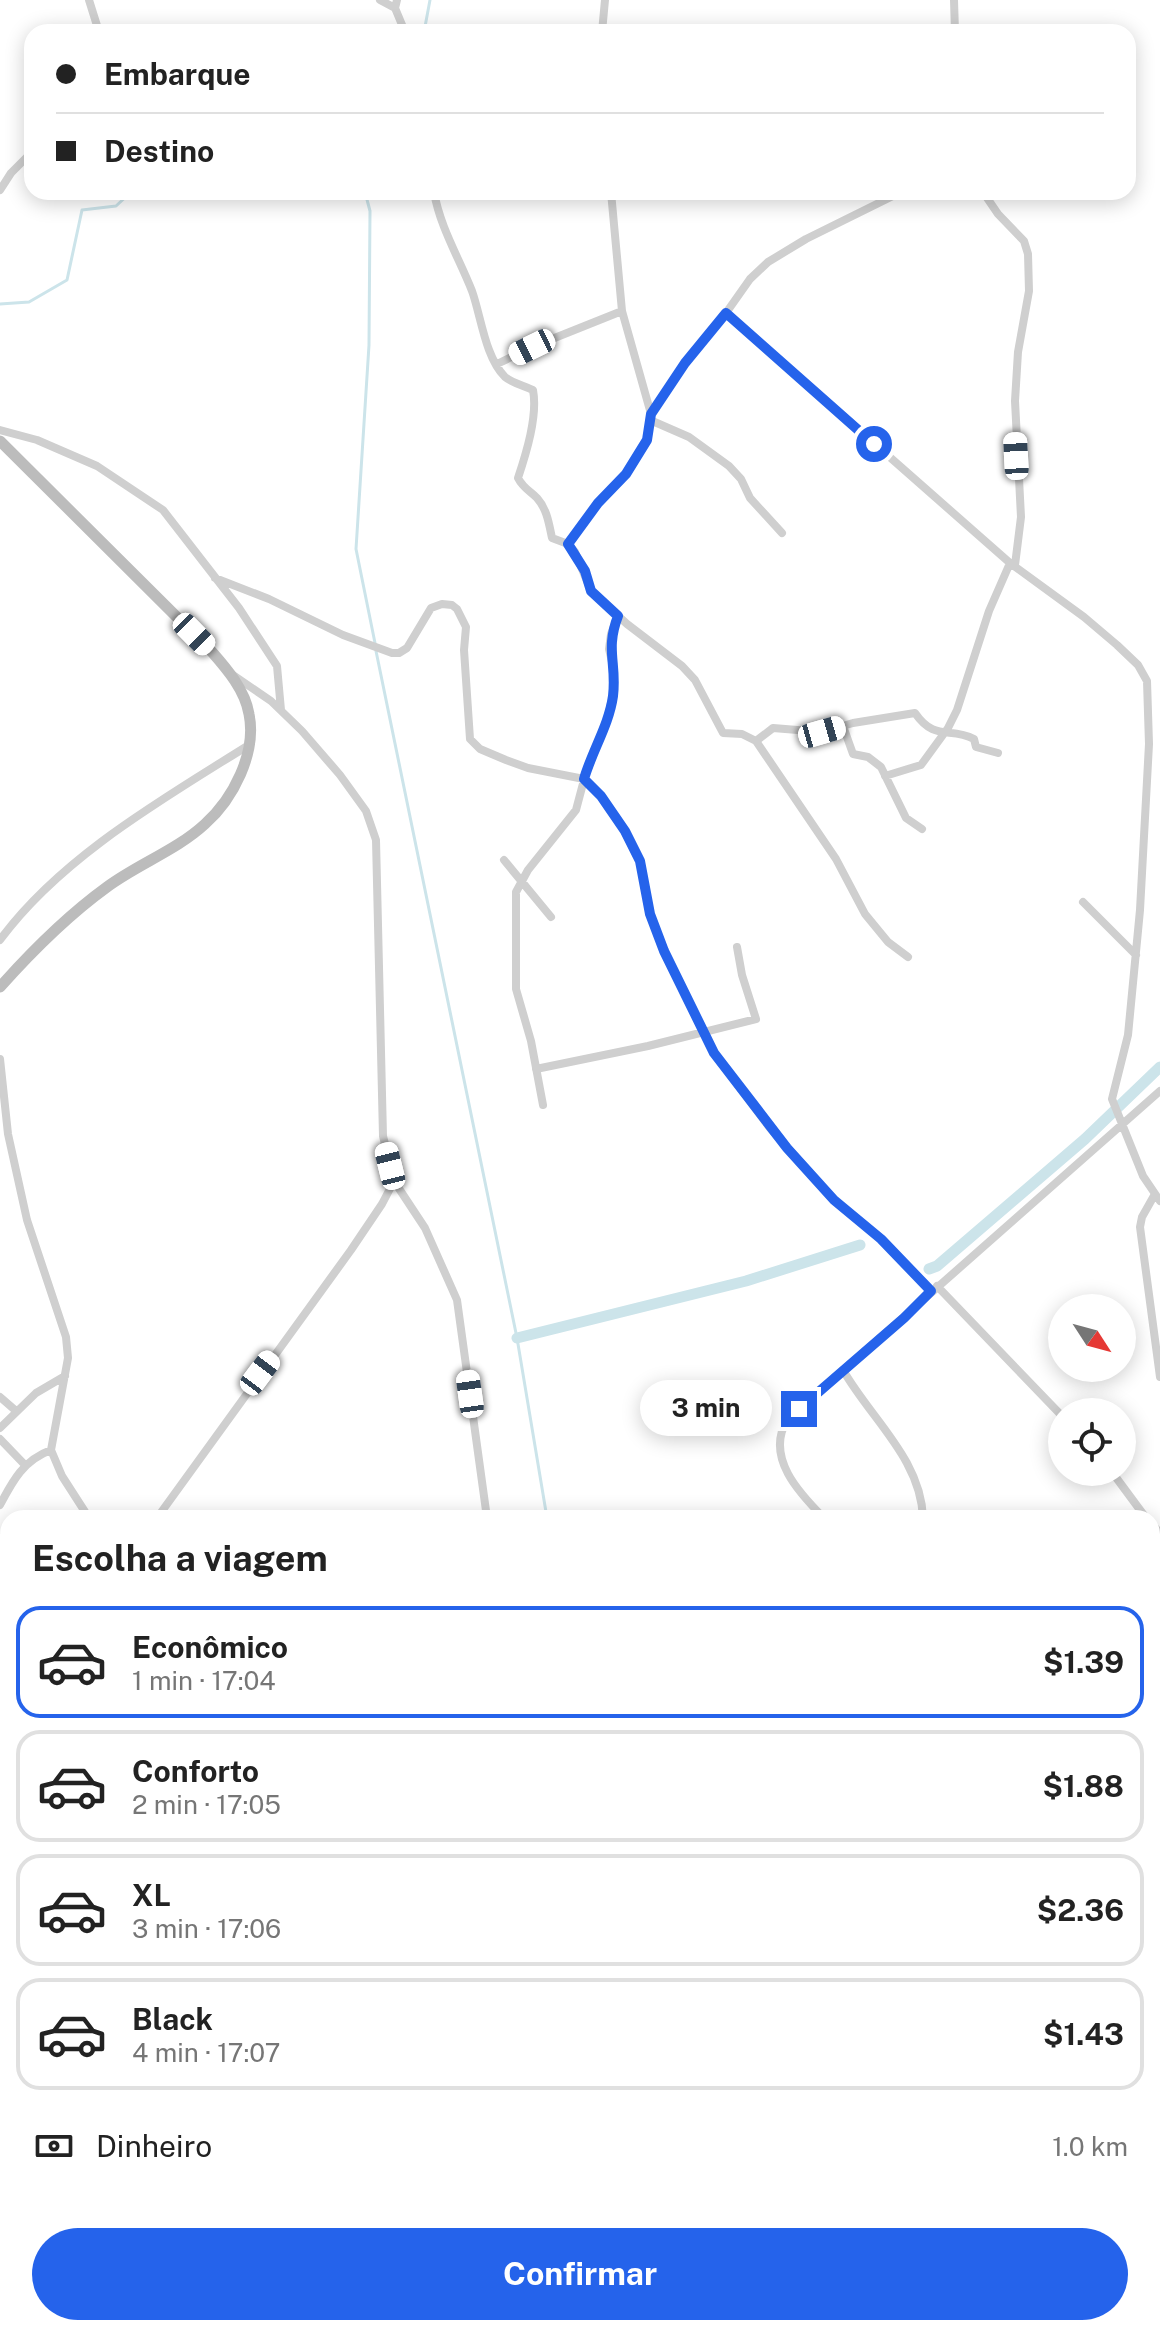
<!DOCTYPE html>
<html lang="pt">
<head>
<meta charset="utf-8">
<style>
  body { margin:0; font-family:"Public Sans",sans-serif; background:#f6f6f6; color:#222; height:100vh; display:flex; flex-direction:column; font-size:30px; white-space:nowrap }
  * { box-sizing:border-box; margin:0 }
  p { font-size:26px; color:#767676 }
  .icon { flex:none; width:44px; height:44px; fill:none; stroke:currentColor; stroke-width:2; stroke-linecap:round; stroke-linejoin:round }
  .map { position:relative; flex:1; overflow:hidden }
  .details { position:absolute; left:0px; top:1510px; width:1160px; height:826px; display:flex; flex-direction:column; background:#fff; border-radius:24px 24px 0 0; box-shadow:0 4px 20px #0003 }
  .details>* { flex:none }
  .banner { position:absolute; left:24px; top:24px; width:1112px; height:176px; border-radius:24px; box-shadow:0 4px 20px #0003; display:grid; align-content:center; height:176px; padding:0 32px; background:#fff }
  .needle { width:52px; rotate:126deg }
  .tools { position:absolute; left:1048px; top:1294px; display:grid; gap:16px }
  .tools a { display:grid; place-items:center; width:88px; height:88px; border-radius:50%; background:#fff; box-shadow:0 4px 20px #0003; font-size:40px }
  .end { position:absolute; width:36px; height:36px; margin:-18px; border:10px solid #2563eb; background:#fff; box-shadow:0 0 0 4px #fff }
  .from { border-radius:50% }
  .bubble { position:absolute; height:56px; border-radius:28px; background:#fff; box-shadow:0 4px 20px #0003; font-size:26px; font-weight:700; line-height:56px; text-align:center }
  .car { position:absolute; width:24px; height:48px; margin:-24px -12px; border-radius:10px; box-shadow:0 0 6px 2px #0007; background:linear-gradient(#fff 24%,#345 0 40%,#fff 0 76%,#345 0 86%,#fff 0) }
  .banner b { display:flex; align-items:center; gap:28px; height:76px; font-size:30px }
  .banner b+b { border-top:2px solid #e0e0e0 }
  .banner i { width:20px; height:20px; background:#222 }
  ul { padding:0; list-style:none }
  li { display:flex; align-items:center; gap:24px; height:112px; margin:0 16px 12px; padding:0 16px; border:4px solid #e0e0e0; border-radius:24px }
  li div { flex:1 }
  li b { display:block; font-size:30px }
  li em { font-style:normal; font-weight:700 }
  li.selected { border-color:#2563eb }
  li>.icon { width:72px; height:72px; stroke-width:1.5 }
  h2 { padding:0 32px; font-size:36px; line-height:96px }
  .pay { display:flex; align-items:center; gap:20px; height:88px; padding:0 32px; font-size:30px }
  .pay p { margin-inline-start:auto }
  .primary-button { display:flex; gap:16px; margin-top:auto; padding:16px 32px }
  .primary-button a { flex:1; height:92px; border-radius:48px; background:#2563eb; color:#fff; font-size:32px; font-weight:700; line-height:92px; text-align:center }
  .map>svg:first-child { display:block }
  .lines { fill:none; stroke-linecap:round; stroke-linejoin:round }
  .stream { stroke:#cce4ea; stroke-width:3 }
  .canal { stroke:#cce4ea; stroke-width:11 }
  .minor { stroke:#cfcfcf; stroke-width:8 }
  .tertiary { stroke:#cfcfcf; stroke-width:10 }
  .secondary { stroke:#bcbcbc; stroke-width:11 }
  .route { stroke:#2563eb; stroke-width:10 }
</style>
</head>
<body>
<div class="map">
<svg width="1160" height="2335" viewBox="0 0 1160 2335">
  <rect width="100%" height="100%" fill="#fff"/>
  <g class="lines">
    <!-- stream -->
    <path class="stream" d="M424,32L430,0
      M365,192L370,211L369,345L356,549L375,643
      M0,304L29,302L67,280L82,210L116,206L131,192
      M376,651L517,1338L547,1518"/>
    <!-- canal -->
    <path class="canal" d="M929,1269L937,1266L1085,1139L1160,1067
      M517,1338L746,1281L860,1245"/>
    <!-- minor -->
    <path class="minor" d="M89,0L99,32
      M380,0L395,8
      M397,0L395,8L405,32
      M954,0L955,32
      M602,32L605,0
      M0,190L11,173L32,152
      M434,192C440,227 459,258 472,291C481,316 485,357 505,377C512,383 525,386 533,390C538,416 526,454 518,478C523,488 530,491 537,498C547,509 549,524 552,538L568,544L575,552L591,591L627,624L682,666L695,680L723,733L742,734L756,741L836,859L865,914L888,942L908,957
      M611,192L622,311L651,414
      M983,192L998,214L1024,241L1028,254L1029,291L1018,352L1015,401L1021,517L1015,565
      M726,313L1010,563L1084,617L1117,645L1138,665L1147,681L1149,744L1140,910L1128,1035L1112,1099L1143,1176L1160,1201
      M497,364L532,347L622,311
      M650,420L689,437L729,466L741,479L750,498L782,533
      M0,430L37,440L97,466L163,510L239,608L277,666L281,710
      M568,544L598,503L626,474L647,440L651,414L685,363L726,313L750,279L768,262L806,239L901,192
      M215,578L269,599L343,635L392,653H399L407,648L431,608L442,604L452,605L457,609L466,627L464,650L470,739L480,749L506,760L528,768L584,779L601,796L625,831L640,861L650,914L664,951L714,1053L770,1128L834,1200L881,1239L931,1291
      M233,675L271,701L302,731L340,775L366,811L376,840L383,1136L394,1181L425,1228L457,1300L487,1518
      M843,726L853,754L868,757L881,767L906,818L922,829
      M756,741L773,728L822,732L853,723L915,713C935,742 950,726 974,739L976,747L998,753
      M885,776L921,765L948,728L957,710L989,611L1010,563
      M504,860L551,917
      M1083,902L1136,955
      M0,940C61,857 163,799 249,745
      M0,1059L8,1134L27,1220L66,1337L68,1358L51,1450L62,1476L89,1518
      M536,1069L648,1046L756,1019L742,975L737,947
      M543,1105L531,1041L516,989V892L528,870L576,810L585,776L607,720L613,695V666L609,649L611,634L618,616
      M1155,1194L1142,1217L1140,1227L1160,1377
      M937,1286L1062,1416
      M843,1370C871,1419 921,1459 923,1518
      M0,1397L15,1410
      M0,1428L36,1393L65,1376
      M0,1439L25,1465
      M1112,1472L1146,1518
      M0,1505C13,1480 24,1460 51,1450
      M157,1518L351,1250L382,1204L394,1181
      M824,1518C799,1493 765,1457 787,1420L1160,1091
      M1152,1524L1160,1533
      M0,1537L8,1542
      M0,1723L8,1712
      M1152,1770L1160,1776
      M1152,1793L1160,1799
      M1152,2057L1160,2047
      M1152,2077L1160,2083
      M1152,2104L1160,2110
      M0,2112L8,2102
      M1152,2317L1160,2307
      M667,2328L669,2335
      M1149,2328L1158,2335
      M102,2335L104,2328
      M168,2335L173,2328
      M406,2335L407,2328
      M650,2335L651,2328
      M927,2335L933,2328
      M1138,2335L1143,2328"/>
    <!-- tertiary -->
    <path class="tertiary" d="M1152,1758L1160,1748
      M686,2335L698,2328
      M715,2335L718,2328"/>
    <!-- secondary -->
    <path class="secondary" d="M0,441L212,652C227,669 245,690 249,714C257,753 233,799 205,824C177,850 138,864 107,887C67,916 33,950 0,987
      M0,1881L8,1887
      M597,2328L601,2335
      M609,2328L625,2335"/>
  </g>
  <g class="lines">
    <!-- route -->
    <path class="route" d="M799,1409L904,1318L931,1291L881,1239L834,1200L787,1148L714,1053L664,951L650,914L640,861L625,831L601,796L584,779C592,751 609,725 613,696C617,663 605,650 618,616L591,591L585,571L568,544L598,503L626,474L647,440L651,414L685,363L726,313L874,444"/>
  </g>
</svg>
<div class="tools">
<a><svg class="needle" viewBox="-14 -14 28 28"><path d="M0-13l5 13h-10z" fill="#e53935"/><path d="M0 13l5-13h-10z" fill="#767676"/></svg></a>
<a><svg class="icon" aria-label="locate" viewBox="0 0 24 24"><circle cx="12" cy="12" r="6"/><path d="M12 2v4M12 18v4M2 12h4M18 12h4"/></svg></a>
</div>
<i class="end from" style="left:874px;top:444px"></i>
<i class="end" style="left:799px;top:1409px"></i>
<div class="bubble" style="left:640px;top:1380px;width:132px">3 min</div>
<i class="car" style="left:532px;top:347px;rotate:244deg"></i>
<i class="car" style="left:1016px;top:456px;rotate:357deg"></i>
<i class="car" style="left:194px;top:634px;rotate:135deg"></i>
<i class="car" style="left:822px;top:732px;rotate:74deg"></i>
<i class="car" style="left:390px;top:1166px;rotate:346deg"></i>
<i class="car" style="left:260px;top:1373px;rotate:37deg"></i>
<i class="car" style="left:470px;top:1394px;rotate:352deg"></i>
<div class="banner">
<b><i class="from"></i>Embarque</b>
<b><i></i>Destino</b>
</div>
<section class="details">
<h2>Escolha a viagem</h2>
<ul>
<li class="selected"><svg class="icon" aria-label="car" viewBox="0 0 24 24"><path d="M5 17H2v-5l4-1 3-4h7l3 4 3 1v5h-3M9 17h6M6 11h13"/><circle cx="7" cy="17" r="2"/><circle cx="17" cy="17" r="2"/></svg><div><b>Econômico</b><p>1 min · 17:04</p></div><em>$1.39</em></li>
<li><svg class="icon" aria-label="car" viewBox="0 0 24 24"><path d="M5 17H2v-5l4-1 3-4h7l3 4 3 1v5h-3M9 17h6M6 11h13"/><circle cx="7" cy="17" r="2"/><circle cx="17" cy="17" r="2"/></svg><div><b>Conforto</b><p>2 min · 17:05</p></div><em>$1.88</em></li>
<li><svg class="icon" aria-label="car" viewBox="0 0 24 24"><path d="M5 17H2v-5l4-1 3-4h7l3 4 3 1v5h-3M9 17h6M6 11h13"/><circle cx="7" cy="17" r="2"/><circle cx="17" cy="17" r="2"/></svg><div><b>XL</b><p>3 min · 17:06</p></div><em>$2.36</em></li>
<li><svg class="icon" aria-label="car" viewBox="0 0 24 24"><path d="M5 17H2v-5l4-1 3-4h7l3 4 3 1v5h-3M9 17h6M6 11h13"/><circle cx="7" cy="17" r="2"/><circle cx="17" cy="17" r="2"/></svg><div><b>Black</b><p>4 min · 17:07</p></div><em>$1.43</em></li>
</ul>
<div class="pay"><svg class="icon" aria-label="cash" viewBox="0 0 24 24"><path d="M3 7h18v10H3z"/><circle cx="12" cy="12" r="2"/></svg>Dinheiro<p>1.0 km</p></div>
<div class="primary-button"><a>Confirmar</a></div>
</section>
</div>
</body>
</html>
